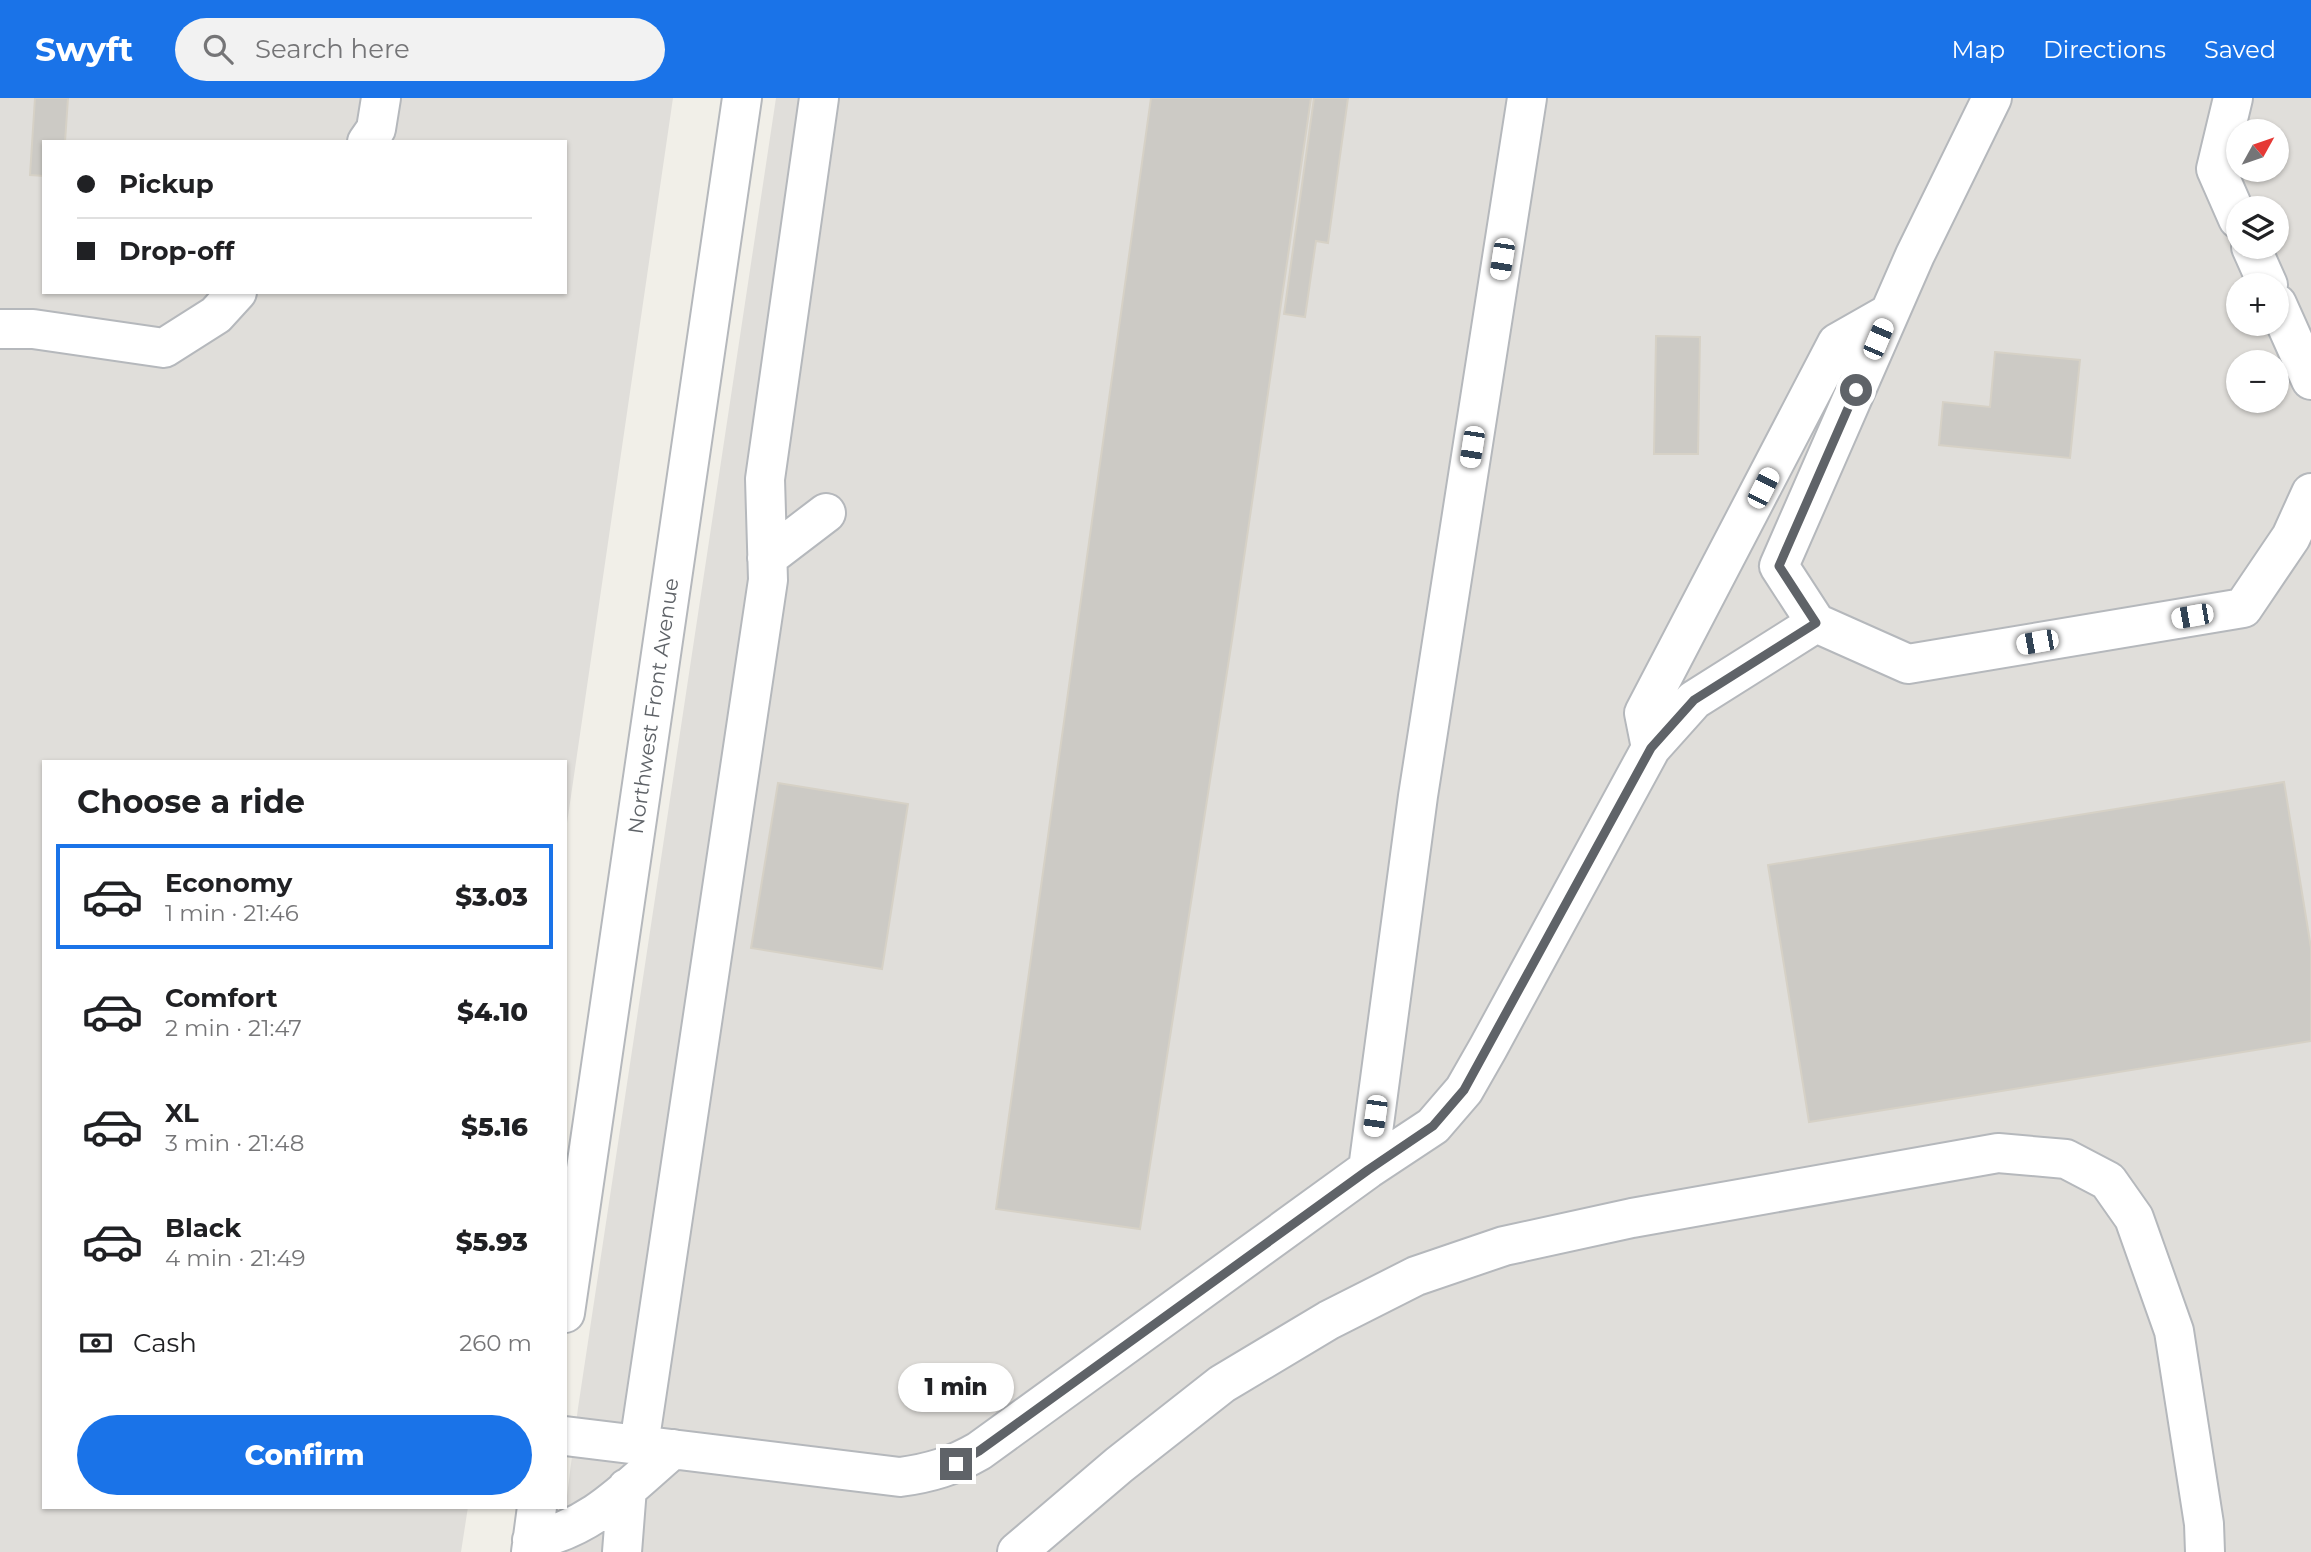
<!DOCTYPE html>
<html lang="en">
<head>
<meta charset="utf-8">
<style>
  body { margin:0; font-family:Montserrat,sans-serif; background:#f2f2f2; color:#202124; height:100vh; display:flex; flex-direction:column; font-size:26px; white-space:nowrap }
  * { box-sizing:border-box; margin:0 }
  p { font-size:23px; color:#757577 }
  .icon { flex:none; width:38px; height:38px; fill:none; stroke:currentColor; stroke-width:2; stroke-linecap:round; stroke-linejoin:round }
  .map { position:relative; flex:1; overflow:hidden }
  .side { position:absolute; left:42px; top:662px; width:525px; height:749px; display:flex; flex-direction:column; background:#fff; border-radius:0px; box-shadow:0 2px 5px #0004 }
  .side>* { flex:none }
  .hud { position:absolute; left:42px; top:42px; width:525px; height:154px; border-radius:0px; box-shadow:0 2px 5px #0004; display:grid; align-content:center; height:154px; padding:0 35px; background:#fff }
  .needle { width:46px; rotate:50deg }
  .controls { position:absolute; left:2226px; top:21px; display:grid; gap:14px }
  .controls a { display:grid; place-items:center; width:63px; height:63px; border-radius:50%; background:#fff; box-shadow:0 2px 5px #0004; font-size:35px }
  .end { position:absolute; width:32px; height:32px; margin:-16px; border:9px solid #5f6368; background:#fff; box-shadow:0 0 0 4px #fff }
  .from { border-radius:50% }
  .bubble { position:absolute; height:49px; border-radius:24px; background:#fff; box-shadow:0 2px 5px #0004; font-size:23px; font-weight:800; line-height:49px; text-align:center }
  .car { position:absolute; width:21px; height:42px; margin:-21px -10px; border-radius:9px; box-shadow:0 0 5px 2px #0007; background:linear-gradient(#fff 24%,#345 0 40%,#fff 0 76%,#345 0 86%,#fff 0) }
  .hud b { display:flex; align-items:center; gap:24px; height:66px; font-size:26px }
  .hud b+b { border-top:2px solid #e0e0e0 }
  .hud i { width:18px; height:18px; background:#202124 }
  ul { padding:0; list-style:none }
  li { display:flex; align-items:center; gap:21px; height:105px; margin:0 14px 10px; padding:0 21px; border:4px solid transparent; border-radius:0px }
  li div { flex:1 }
  li b { display:block; font-size:26px }
  li em { font-style:normal; font-weight:800 }
  li.active { border-color:#1a73e8 }
  li>.icon { width:63px; height:63px; stroke-width:1.5 }
  h2 { padding:0 35px; font-size:32px; line-height:84px }
  .pay { display:flex; align-items:center; gap:18px; height:77px; padding:0 35px; font-size:26px }
  .pay p { margin-inline-start:auto }
  .cta { display:flex; gap:14px; margin-top:auto; padding:14px 35px }
  .cta a { flex:1; height:80px; border-radius:42px; background:#1a73e8; color:#fff; font-size:28px; font-weight:800; line-height:80px; text-align:center }
  header { display:flex; align-items:center; gap:42px; box-sizing:border-box; height:98px; padding:0 35px; background:#1a73e8; color:#fff }
  header strong { font-size:33px }
  nav { display:flex; gap:38px; margin-inline-start:auto; font-size:24px }
  .search { width:490px; height:63px; background:#f2f2f2; display:flex; align-items:center; gap:18px; box-sizing:border-box; padding:0 24px; border-radius:38px; color:#757577; font-size:26px }
  .map>svg:first-child { display:block }
  .industrial { fill:#e0deda; fill-rule:evenodd }
  .building { fill:#cccac5; stroke:#d6d1c6; stroke-width:2 }
  .lines { fill:none; stroke-linecap:round; stroke-linejoin:round }
  .minor-casing { stroke:#b5b8bc; stroke-width:42 }
  .minor { stroke:#fff; stroke-width:38 }
  .route { stroke:#5f6368; stroke-width:9 }
  .labels { text-anchor:middle; dominant-baseline:central; stroke-width:6; stroke-linejoin:round; paint-order:stroke }
  .street-label { font-size:21px; fill:#5f6368; stroke:#fff }
</style>
</head>
<body>
<header>
<strong>Swyft</strong>
<div class="search"><svg class="icon" aria-label="search" viewBox="0 0 24 24"><circle cx="10" cy="10" r="6"/><path d="M15 15l6 6"/></svg>Search here</div>
<nav><a>Map</a><a>Directions</a><a>Saved</a></nav>
</header>
<div class="map">
<svg width="2311" height="1454" viewBox="0 0 2311 1454">
  <rect width="100%" height="100%" fill="#f1efe8"/>
  <!-- industrial -->
  <path class="industrial" d="M0,0H673L565,739V663H44V1409H468L461,1454H0ZM44,44H565V194H44Z
    M776,0H2311V1454H560L578,1310ZM2238,33H2277V72H2238ZM2238,110H2277V149H2238ZM2238,187H2277V226H2238ZM2238,264H2277V303H2238Z"/>
  <!-- building -->
  <path class="building" d="M35,0H68L65,44H44V78L30,77Z
    M1151,0H1311L1232,542L1140,1131L996,1111Z
    M1314,0H1348L1328,145L1316,143L1305,219L1284,216Z
    M1656,238L1700,239L1698,356H1654Z
    M1995,254L2080,262L2070,360L1939,347L1943,304L1990,309Z
    M2284,684L2311,850V943L1809,1024L1768,767Z
    M778,685L908,706L882,871L751,850Z"/>
  <g class="lines">
    <defs>
      <path id="minor" d="M1992,0L1915,157L1779,468L1816,525L1908,566L2243,510L2291,439L2311,395
        M2233,0L2216,71L2238,121
        M367,44L376,31L381,0
        M2251,149L2268,187
        M2277,206L2311,282
        M0,231H33L164,250L216,217L237,194
        M767,460L826,415
        M1651,650L1644,615L1837,245L1888,216
        M1368,1071L1418,698L1527,0
        M565,1215L742,0
        M565,1338L900,1379C930,1375 953,1368 979,1353L1368,1071L1433,1028L1464,992L1488,950L1651,650L1694,602L1816,525
        M639,1347L768,482L765,381L819,0
        M532,1442C593,1430 627,1390 673,1351
        M531,1454L537,1409
        M622,1454L627,1390
        M1017,1454L1119,1367L1222,1286L1329,1222L1416,1178L1504,1148L1632,1120L1998,1055L2066,1061L2108,1083L2134,1120L2174,1233L2204,1426L2205,1454"/>
    </defs>
    <!-- minor casing -->
    <use href="#minor" class="minor-casing"/>
    <!-- minor -->
    <use href="#minor" class="minor"/>
  </g>
  <g class="lines">
    <!-- route -->
    <path class="route" d="M956,1366L979,1353L1368,1072L1433,1028L1464,992L1651,650L1694,602L1816,525L1779,468L1856,292"/>
  </g>
  <g class="labels">
    <!-- street labels -->
    <g class="street-label">
      <text transform="translate(653 608) rotate(-82)">Northwest Front Avenue</text>
    </g>
  </g>
</svg>
<div class="controls">
<a><svg class="needle" viewBox="-14 -14 28 28"><path d="M0-13l5 13h-10z" fill="#e53935"/><path d="M0 13l5-13h-10z" fill="#757577"/></svg></a>
<a><svg class="icon" aria-label="layers" viewBox="0 0 24 24"><path d="M12 4l9 5-9 5-9-5zM3 14l9 5 9-5"/></svg></a>
<a>+</a>
<a>−</a>
</div>
<i class="end from" style="left:1856px;top:292px"></i>
<i class="end" style="left:956px;top:1366px"></i>
<div class="bubble" style="left:898px;top:1265px;width:116px">1 min</div>
<i class="car" style="left:1502px;top:161px;rotate:189deg"></i>
<i class="car" style="left:1878px;top:241px;rotate:23deg"></i>
<i class="car" style="left:1472px;top:349px;rotate:189deg"></i>
<i class="car" style="left:1763px;top:390px;rotate:27deg"></i>
<i class="car" style="left:2192px;top:518px;rotate:260deg"></i>
<i class="car" style="left:2037px;top:544px;rotate:260deg"></i>
<i class="car" style="left:1375px;top:1018px;rotate:188deg"></i>
<div class="hud">
<b><i class="from"></i>Pickup</b>
<b><i></i>Drop-off</b>
</div>
<section class="side">
<h2>Choose a ride</h2>
<ul>
<li class="active"><svg class="icon" aria-label="car" viewBox="0 0 24 24"><path d="M5 17H2v-5l4-1 3-4h7l3 4 3 1v5h-3M9 17h6M6 11h13"/><circle cx="7" cy="17" r="2"/><circle cx="17" cy="17" r="2"/></svg><div><b>Economy</b><p>1 min · 21:46</p></div><em>$3.03</em></li>
<li><svg class="icon" aria-label="car" viewBox="0 0 24 24"><path d="M5 17H2v-5l4-1 3-4h7l3 4 3 1v5h-3M9 17h6M6 11h13"/><circle cx="7" cy="17" r="2"/><circle cx="17" cy="17" r="2"/></svg><div><b>Comfort</b><p>2 min · 21:47</p></div><em>$4.10</em></li>
<li><svg class="icon" aria-label="car" viewBox="0 0 24 24"><path d="M5 17H2v-5l4-1 3-4h7l3 4 3 1v5h-3M9 17h6M6 11h13"/><circle cx="7" cy="17" r="2"/><circle cx="17" cy="17" r="2"/></svg><div><b>XL</b><p>3 min · 21:48</p></div><em>$5.16</em></li>
<li><svg class="icon" aria-label="car" viewBox="0 0 24 24"><path d="M5 17H2v-5l4-1 3-4h7l3 4 3 1v5h-3M9 17h6M6 11h13"/><circle cx="7" cy="17" r="2"/><circle cx="17" cy="17" r="2"/></svg><div><b>Black</b><p>4 min · 21:49</p></div><em>$5.93</em></li>
</ul>
<div class="pay"><svg class="icon" aria-label="cash" viewBox="0 0 24 24"><path d="M3 7h18v10H3z"/><circle cx="12" cy="12" r="2"/></svg>Cash<p>260 m</p></div>
<div class="cta"><a>Confirm</a></div>
</section>
</div>
</body>
</html>
